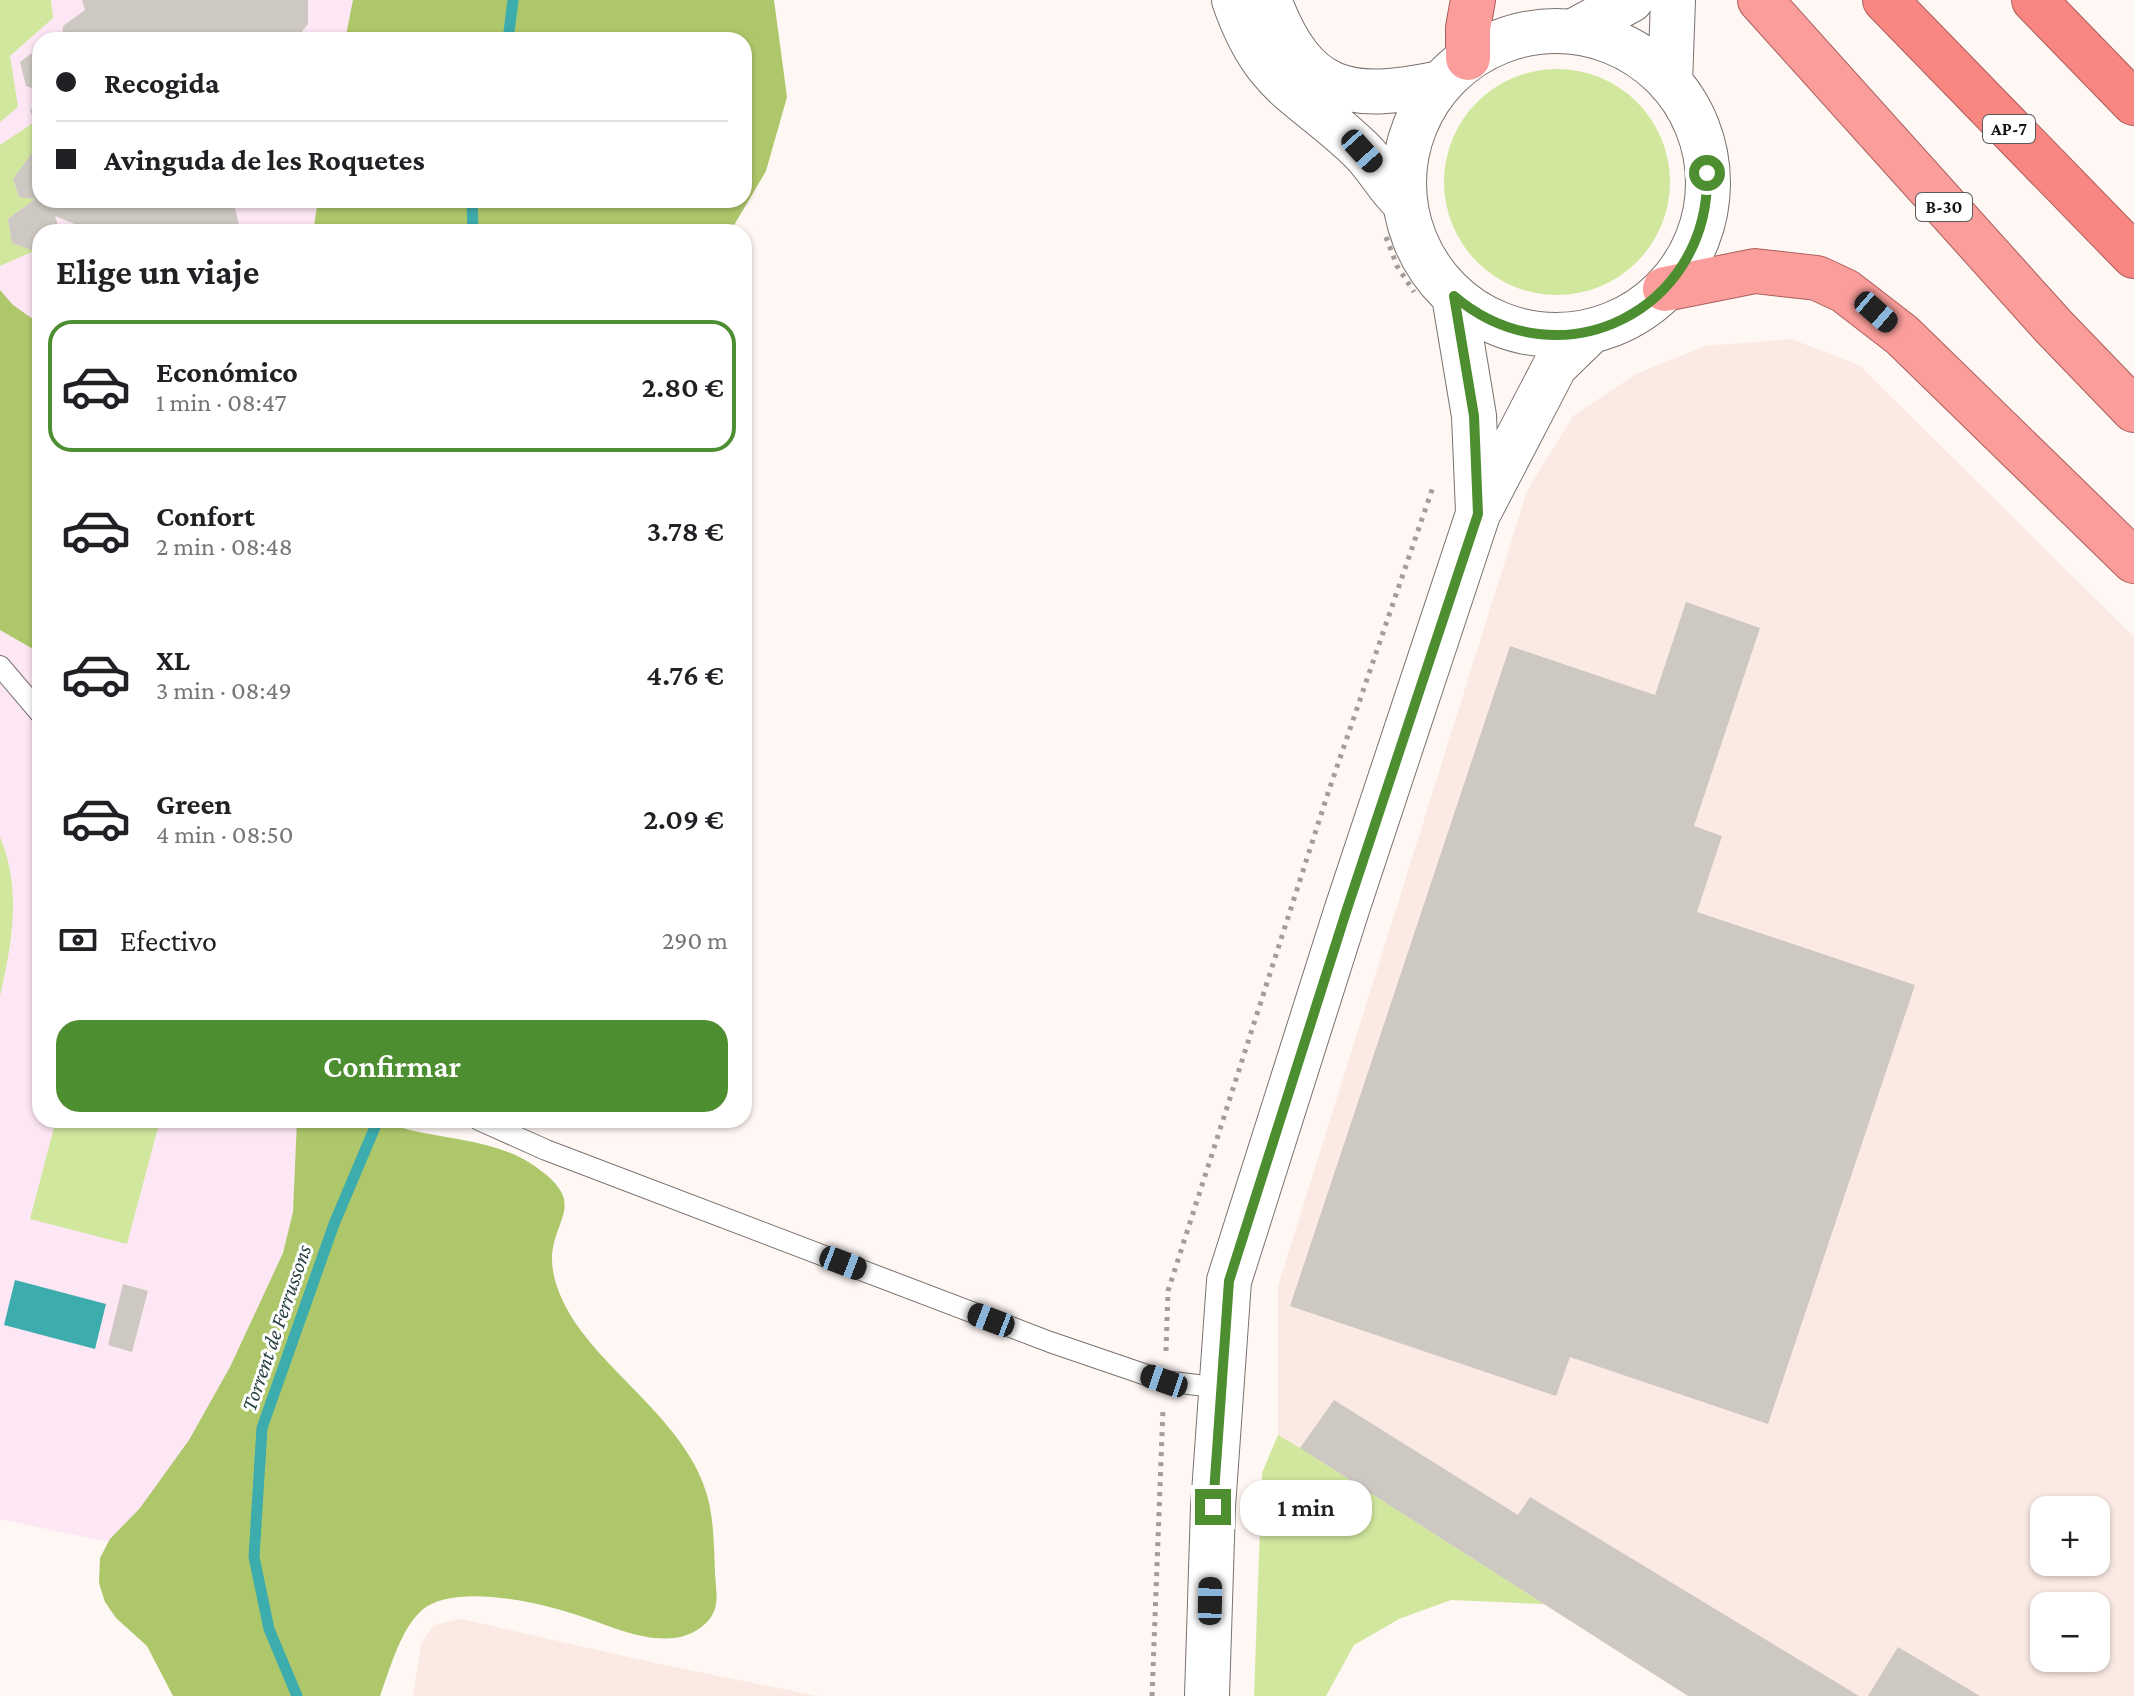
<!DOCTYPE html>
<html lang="es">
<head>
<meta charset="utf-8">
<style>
  body { margin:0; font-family:"Crimson Pro",serif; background:#f6f6f6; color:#202124; height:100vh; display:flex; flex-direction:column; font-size:30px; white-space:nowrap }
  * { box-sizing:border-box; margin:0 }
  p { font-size:26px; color:#757577 }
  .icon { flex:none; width:44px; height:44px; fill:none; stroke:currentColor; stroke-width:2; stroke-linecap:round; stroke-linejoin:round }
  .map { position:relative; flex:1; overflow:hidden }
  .details { position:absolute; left:32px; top:224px; width:720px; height:904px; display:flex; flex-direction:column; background:#fff; border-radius:24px; box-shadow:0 2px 6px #0004 }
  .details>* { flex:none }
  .guide { position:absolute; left:32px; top:32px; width:720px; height:176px; border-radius:24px; box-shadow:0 2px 6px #0004; display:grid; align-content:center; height:176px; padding:0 24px; background:#fff }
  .fabs { position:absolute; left:2030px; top:1496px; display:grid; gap:16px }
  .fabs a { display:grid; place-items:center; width:80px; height:80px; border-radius:16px; background:#fff; box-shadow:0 2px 6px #0004; font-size:40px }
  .end { position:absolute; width:36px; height:36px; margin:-18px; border:10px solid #4d8e31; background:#fff; box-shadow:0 0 0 4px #fff }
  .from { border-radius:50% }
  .bubble { position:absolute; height:56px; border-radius:24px; background:#fff; box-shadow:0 2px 6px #0004; font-size:26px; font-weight:600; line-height:56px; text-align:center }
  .car { position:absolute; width:24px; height:48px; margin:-24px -12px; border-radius:10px; box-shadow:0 0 6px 2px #0007; background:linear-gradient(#222 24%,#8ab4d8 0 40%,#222 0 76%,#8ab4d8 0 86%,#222 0) }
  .guide b { display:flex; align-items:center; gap:28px; height:76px; font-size:30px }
  .guide b+b { border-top:2px solid #e0e0e0 }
  .guide i { width:20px; height:20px; background:#202124 }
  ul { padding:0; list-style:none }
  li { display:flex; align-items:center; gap:24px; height:132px; margin:0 16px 12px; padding:0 8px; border:4px solid transparent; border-radius:24px }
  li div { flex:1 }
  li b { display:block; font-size:30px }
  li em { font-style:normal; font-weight:600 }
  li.active { border-color:#4d8e31 }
  li>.icon { width:72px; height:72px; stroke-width:1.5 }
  h2 { padding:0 24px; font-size:36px; line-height:96px }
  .pay { display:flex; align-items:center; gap:20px; height:88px; padding:0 24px; font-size:30px }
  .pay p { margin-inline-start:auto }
  .button { display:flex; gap:16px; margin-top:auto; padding:16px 24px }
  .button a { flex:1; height:92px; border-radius:24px; background:#4d8e31; color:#fff; font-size:32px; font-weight:600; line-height:92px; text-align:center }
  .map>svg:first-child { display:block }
  .built { fill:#fbeae3; fill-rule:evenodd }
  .education { fill:#fde7f5 }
  .green { fill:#d1e79e }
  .forest { fill:#aec76a }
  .water { fill:#3dacad }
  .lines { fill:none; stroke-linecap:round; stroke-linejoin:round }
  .stream { stroke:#3dacad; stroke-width:11 }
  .building { fill:#cdc8c1 }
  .service-casing { stroke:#79726f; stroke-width:22 }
  .tertiary-casing { stroke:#79726f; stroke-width:46 }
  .trunk-casing { stroke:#aa5e5b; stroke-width:46 }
  .motorway-casing { stroke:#aa5e5b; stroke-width:46 }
  .path { stroke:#a29d9a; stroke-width:5; stroke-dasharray:4 6; stroke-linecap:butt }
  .service { stroke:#fff; stroke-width:20 }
  .tertiary { stroke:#fff; stroke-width:44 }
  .trunk { stroke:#fb9e9b; stroke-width:44 }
  .motorway { stroke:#fa8682; stroke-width:44 }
  .route { stroke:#4d8e31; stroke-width:10 }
  .labels { text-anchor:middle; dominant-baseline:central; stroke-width:6; stroke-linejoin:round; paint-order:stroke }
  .shield { fill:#fff; stroke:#5c5a59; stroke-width:2 }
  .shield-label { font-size:18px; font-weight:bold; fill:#161312 }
  .water-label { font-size:22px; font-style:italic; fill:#273f3f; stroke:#fff }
</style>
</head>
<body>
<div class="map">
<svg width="2134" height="1696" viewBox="0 0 2134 1696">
  <rect width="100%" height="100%" fill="#fef7f4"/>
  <!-- built -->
  <path class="built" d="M1791,339L1859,365L2134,637V1696H1688L1278,1435V1286L1527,491L1573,416L1636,374L1705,346ZM2044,1510H2096V1562H2044ZM2044,1606H2096V1658H2044Z
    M461,1619L664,1665L818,1696H413L421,1644L434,1625Z"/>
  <!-- education -->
  <path class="education" d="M0,0H388L380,40H40V200H344L337,232H40V1120H338L295,1582L0,1519Z"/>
  <!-- green -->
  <path class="green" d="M0,0H51L53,18L10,56L18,107L0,122Z
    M1444 182a113 113 0 1 1 226 0a113 113 0 1 1-226 0Z
    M33,123L40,137V156L32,154L13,179L19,197L35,199L8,219L12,243L34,251L0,266V145Z
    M0,837C22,890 12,942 0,996Z
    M56,1120H160L127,1244L30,1219Z
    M1278,1435L1300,1448L1544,1604L1451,1600L1399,1619L1354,1645L1326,1696H1254L1262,1473Z"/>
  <!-- forest -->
  <path class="forest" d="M353,0H774L787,97L766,171L730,232H313L318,200H744V40H345Z
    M0,290L13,305L40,324V653L0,630Z
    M297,1120C323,1120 356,1115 381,1120C391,1122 400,1128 410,1130C452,1140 500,1141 536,1167C587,1203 555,1216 552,1256C551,1281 565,1309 579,1328C618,1382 689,1429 707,1495C714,1520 714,1547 715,1573C716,1592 721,1609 706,1623C672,1656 617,1628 580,1616C543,1603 454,1582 422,1610C400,1630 390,1669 380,1696H173L147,1646L116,1618L105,1602L99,1583L100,1558L110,1539L140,1508L189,1440L230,1367L283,1253L293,1212Z"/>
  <!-- water -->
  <path class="water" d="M15,1280L106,1304L95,1349L4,1325Z"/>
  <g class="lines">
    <!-- stream -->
    <path class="stream" d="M508,40L513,0
      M472,200L473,232
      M297,1696L269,1629L254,1557L262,1428L334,1224L378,1120"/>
  </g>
  <!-- building -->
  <path class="building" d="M82,0H308V24L295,40H62L63,26L85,10Z
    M40,47V91L26,86L20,62Z
    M40,101V137L30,110Z
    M32,153L40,156V200H233L239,225L233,232H78L77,225L55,216L60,232H40V253L12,243L8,219L35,199L19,197L13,179Z
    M1686,602L1760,628L1694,826L1722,836L1697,912L1915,985L1768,1424L1570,1357L1556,1396L1290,1306L1510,646L1655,695Z
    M123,1284L148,1291L132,1352L108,1345Z
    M1334,1400L1518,1515L1530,1497L1859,1696H1688L1300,1448Z
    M1898,1647L1980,1696H1868Z"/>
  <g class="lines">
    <defs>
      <path id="service" d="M0,666L40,713
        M479,1120L546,1150L1050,1342L1164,1381L1222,1388"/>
      <path id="tertiary" d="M1234,0C1265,90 1302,92 1362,151C1378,167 1388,188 1405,203
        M1269,0C1305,95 1348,102 1440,83
        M1404 183a152 152 0 1 1 304 0a152 152 0 1 1-304 0Z
        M1572,32L1631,0
        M1670,83L1673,0
        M1454,296L1474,416L1478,512
        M1207,1696L1213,1507L1229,1281L1346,912L1478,514L1555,366L1591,331"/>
      <path id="trunk" d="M1760,0L2054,327L2134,410
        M1468,58V28L1473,0
        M1665,289L1755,271L1817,278L1845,291L1902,335L2134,561"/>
      <path id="motorway" d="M1885,0L2134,256
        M2034,0L2134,103"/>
    </defs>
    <!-- service casing -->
    <use href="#service" class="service-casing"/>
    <!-- tertiary casing -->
    <use href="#tertiary" class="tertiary-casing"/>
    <!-- trunk casing -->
    <use href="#trunk" class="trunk-casing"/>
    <!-- motorway casing -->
    <use href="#motorway" class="motorway-casing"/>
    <!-- path -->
    <path class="path" d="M1386,237L1397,266L1414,292
      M1166,1351L1168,1291L1328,793L1434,484
      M1152,1696L1163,1409"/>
    <!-- service -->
    <use href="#service" class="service"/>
    <!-- tertiary -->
    <use href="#tertiary" class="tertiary"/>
    <!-- trunk -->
    <use href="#trunk" class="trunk"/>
    <!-- motorway -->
    <use href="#motorway" class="motorway"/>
  </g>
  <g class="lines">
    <!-- route -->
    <path class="route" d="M1213,1507L1229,1281L1346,912L1478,514L1474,416L1454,296C1560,386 1711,310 1707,173"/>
  </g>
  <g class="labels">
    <!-- shield labels -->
    <g class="shield">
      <rect x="1983" y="115" width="52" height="28" rx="6"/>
      <rect x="1916" y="193" width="56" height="28" rx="6"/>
    </g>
    <g class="shield-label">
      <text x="2009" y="129">AP-7</text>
      <text x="1944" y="207">B-30</text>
    </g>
    <!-- water labels -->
    <g class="water-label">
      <text transform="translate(276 1328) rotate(-71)">Torrent de Ferrussons</text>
    </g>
  </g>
</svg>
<div class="fabs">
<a>+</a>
<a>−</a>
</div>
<i class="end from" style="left:1707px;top:173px"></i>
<i class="end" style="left:1213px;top:1507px"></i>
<div class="bubble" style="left:1240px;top:1480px;width:132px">1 min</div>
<i class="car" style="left:1362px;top:151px;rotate:138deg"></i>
<i class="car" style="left:1876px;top:312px;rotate:131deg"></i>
<i class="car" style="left:843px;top:1263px;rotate:111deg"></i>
<i class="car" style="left:991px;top:1320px;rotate:291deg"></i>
<i class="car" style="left:1164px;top:1381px;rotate:289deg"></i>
<i class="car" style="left:1210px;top:1601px;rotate:1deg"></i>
<div class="guide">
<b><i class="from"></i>Recogida</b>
<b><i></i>Avinguda de les Roquetes</b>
</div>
<section class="details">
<h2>Elige un viaje</h2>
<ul>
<li class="active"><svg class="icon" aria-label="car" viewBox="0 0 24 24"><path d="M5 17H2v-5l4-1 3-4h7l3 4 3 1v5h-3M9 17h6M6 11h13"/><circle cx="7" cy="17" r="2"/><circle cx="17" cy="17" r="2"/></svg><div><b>Económico</b><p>1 min · 08:47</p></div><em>2.80 €</em></li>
<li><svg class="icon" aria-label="car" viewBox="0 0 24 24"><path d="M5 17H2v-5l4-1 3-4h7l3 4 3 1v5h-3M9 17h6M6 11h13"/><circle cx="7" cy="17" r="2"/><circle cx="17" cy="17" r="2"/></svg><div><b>Confort</b><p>2 min · 08:48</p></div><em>3.78 €</em></li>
<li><svg class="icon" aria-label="car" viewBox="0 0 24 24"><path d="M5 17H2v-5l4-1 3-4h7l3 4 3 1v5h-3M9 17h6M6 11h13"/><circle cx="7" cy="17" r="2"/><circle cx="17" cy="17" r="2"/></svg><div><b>XL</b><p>3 min · 08:49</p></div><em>4.76 €</em></li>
<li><svg class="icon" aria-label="car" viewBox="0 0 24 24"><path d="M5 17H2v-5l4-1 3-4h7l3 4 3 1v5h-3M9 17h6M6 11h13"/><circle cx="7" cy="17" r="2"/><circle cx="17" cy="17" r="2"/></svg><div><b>Green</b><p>4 min · 08:50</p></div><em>2.09 €</em></li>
</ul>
<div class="pay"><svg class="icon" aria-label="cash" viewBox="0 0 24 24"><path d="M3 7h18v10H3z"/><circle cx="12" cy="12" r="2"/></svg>Efectivo<p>290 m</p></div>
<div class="button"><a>Confirmar</a></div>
</section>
</div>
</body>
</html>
